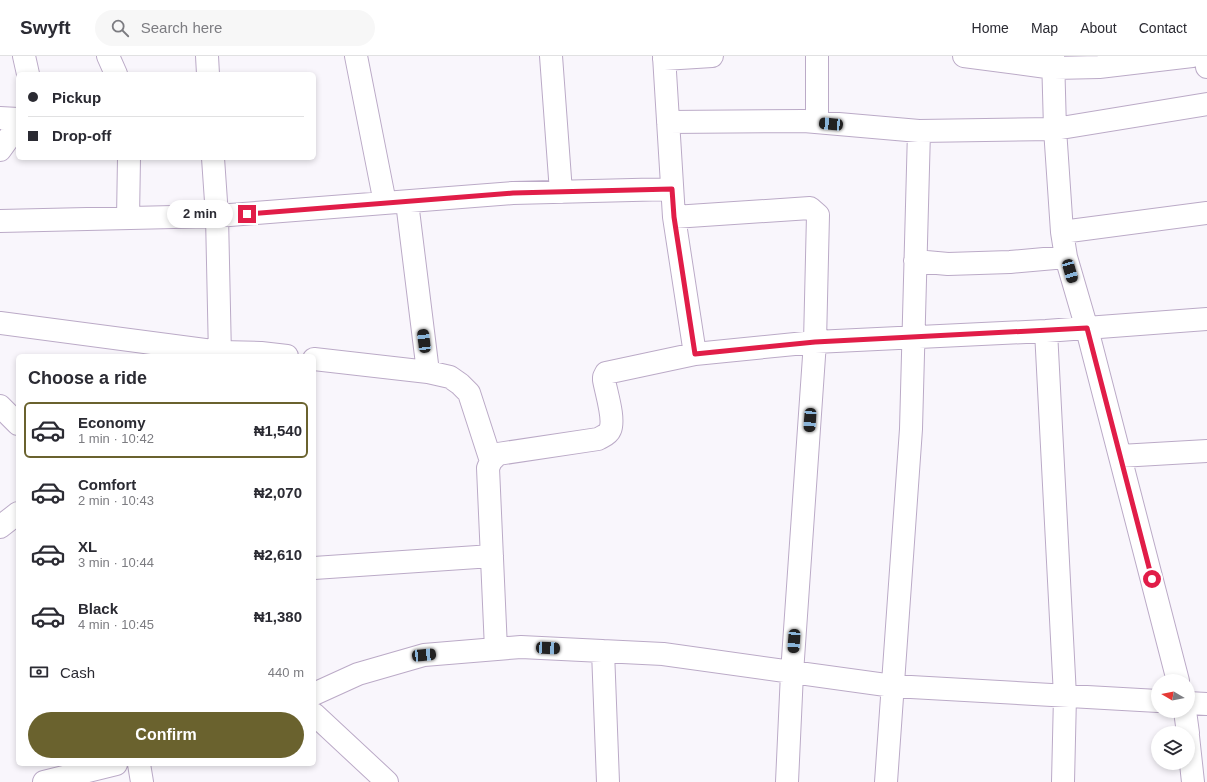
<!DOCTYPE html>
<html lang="en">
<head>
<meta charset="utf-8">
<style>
  body { margin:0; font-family:Helvetica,sans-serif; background:#f7f7f7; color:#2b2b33; height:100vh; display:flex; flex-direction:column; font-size:15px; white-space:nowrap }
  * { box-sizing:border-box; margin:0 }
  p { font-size:13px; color:#7c7c81 }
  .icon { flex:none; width:22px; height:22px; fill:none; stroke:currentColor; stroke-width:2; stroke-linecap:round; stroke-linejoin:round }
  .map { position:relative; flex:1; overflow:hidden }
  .panel { position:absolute; left:16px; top:298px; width:300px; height:412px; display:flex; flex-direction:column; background:#fff; border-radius:6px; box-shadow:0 2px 6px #0003 }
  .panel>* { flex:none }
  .banner { position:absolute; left:16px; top:16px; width:300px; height:88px; border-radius:6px; box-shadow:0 2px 6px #0003; display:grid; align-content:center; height:88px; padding:0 12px; background:#fff }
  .needle { width:26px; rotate:280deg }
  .buttons { position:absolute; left:1151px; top:618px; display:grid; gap:8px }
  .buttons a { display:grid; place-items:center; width:44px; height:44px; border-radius:50%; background:#fff; box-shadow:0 2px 6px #0003; font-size:20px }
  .end { position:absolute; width:18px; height:18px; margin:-9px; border:5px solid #e11d48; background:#fff; box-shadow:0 0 0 2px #fff }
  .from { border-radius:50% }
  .bubble { position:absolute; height:28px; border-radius:14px; background:#fff; box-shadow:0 2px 6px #0003; font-size:13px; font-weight:700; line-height:28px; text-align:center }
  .car { position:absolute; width:12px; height:24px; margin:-12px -6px; border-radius:5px; box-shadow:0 0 3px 1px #0007; background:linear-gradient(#222 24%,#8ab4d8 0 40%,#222 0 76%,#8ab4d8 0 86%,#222 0) }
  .banner b { display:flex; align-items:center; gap:14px; height:38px; font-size:15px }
  .banner b+b { border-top:1px solid #e1e1e2 }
  .banner i { width:10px; height:10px; background:#2b2b33 }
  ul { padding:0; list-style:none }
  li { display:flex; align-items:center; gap:12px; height:56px; margin:0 8px 6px; padding:0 4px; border:2px solid transparent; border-radius:6px }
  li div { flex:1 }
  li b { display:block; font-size:15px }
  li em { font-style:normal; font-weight:700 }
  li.current { border-color:#6a622e }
  li>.icon { width:36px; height:36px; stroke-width:1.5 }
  h2 { padding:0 12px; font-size:18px; line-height:48px }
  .pay { display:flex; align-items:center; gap:10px; height:44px; padding:0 12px; font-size:15px }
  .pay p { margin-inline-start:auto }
  .primary-button { display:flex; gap:8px; margin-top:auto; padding:8px 12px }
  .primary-button a { flex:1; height:46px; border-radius:24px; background:#6a622e; color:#fff; font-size:16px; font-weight:700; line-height:46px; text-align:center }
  header { display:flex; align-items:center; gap:24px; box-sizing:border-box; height:56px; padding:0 20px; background:#fff; border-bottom:1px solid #e1e1e2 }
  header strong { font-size:19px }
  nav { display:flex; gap:22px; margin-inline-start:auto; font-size:14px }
  .search { width:280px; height:36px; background:#f7f7f7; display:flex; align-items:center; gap:10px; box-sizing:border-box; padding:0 14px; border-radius:22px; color:#7c7c81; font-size:15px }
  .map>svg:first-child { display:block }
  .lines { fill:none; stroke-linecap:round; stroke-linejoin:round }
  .minor-casing { stroke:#bbaac7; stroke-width:24 }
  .minor { stroke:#fff; stroke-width:22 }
  .route { stroke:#e11d48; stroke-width:5 }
</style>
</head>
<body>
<header>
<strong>Swyft</strong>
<div class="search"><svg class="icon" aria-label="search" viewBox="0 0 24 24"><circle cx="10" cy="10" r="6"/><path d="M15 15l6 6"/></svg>Search here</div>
<nav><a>Home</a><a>Map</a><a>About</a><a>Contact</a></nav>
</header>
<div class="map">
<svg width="1207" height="726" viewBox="0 0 1207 726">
  <rect width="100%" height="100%" fill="#f9f6fc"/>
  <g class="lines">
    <defs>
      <path id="minor" d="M24,0L28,18
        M108,0L116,18
        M207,0L208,18
        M356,0L385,147
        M551,0L561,136
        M664,0L674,161L695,298
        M964,0L1054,12L1099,11L1192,0
        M1053,0L1055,73L1062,176L1066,201L1087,273L1178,625
        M1204,0L1207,4V11
        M664,3L712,0
        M0,62L18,63
        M668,66L804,65L919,75L1055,73L1207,48
        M817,66V0
        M0,94L18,69
        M213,102L217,160L220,300
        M407,146L428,316
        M674,161L810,152L818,159L815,286L792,617L787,726
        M128,162L129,102
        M0,165L217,160L513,137L672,133
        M1062,176L1207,157
        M915,205L948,208L1010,206L1066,201
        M0,267L220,296L261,297L287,300
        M1046,275L1065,640L1063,726
        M314,303L428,316L450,321L460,328L469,337L491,405
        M0,350L18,368
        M1120,400L1207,395
        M0,471L18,457
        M314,512L492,500
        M496,593L488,412L491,405L498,398L598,383C603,380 608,379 610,374C615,363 606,336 604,324V321L606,317L695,298L815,286L1046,275L1207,263
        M603,595L608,726
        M314,638L358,618L424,599L521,591L663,598L893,630L1158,645
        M1188,647L1207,648
        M1185,655L1188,677
        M314,658L387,726
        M1188,680L1193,726
        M139,708L142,726
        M44,726L116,708
        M886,726L911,373L919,75"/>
    </defs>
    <!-- minor casing -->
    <use href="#minor" class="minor-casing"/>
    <!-- minor -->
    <use href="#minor" class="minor"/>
  </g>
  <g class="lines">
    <!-- route -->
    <path class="route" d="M247,158L513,137L672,133L674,161L695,298L815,286L1087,272L1152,523"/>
  </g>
</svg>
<div class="buttons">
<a><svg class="needle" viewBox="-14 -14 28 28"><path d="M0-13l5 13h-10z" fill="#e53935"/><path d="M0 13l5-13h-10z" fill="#7c7c81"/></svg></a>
<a><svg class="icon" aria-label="layers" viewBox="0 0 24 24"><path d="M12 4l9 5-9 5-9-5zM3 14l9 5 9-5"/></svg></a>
</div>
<i class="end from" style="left:1152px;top:523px"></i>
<i class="end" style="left:247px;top:158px"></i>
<div class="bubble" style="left:167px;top:144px;width:66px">2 min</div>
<i class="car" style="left:831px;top:68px;rotate:275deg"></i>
<i class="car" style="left:1070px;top:215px;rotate:164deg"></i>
<i class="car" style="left:424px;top:285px;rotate:353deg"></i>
<i class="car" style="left:810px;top:364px;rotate:184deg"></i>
<i class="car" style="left:794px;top:585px;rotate:184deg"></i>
<i class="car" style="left:548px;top:592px;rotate:93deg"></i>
<i class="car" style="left:424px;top:599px;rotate:85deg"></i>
<div class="banner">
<b><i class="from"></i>Pickup</b>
<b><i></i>Drop-off</b>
</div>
<section class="panel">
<h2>Choose a ride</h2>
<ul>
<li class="current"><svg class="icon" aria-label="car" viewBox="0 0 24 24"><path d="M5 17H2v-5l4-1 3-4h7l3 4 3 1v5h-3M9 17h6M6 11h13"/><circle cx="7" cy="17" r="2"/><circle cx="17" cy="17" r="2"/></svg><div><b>Economy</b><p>1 min · 10:42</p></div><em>₦1,540</em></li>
<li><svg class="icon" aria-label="car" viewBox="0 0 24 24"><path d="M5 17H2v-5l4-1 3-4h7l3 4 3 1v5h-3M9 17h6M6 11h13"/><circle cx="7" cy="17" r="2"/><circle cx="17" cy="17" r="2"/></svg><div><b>Comfort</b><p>2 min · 10:43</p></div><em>₦2,070</em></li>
<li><svg class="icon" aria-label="car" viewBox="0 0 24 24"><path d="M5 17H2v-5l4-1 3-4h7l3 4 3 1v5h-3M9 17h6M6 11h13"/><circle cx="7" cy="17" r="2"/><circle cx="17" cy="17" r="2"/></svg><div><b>XL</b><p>3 min · 10:44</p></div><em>₦2,610</em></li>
<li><svg class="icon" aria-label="car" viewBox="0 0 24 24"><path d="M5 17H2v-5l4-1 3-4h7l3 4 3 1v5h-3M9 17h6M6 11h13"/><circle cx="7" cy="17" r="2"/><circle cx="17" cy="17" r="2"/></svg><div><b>Black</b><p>4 min · 10:45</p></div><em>₦1,380</em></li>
</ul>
<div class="pay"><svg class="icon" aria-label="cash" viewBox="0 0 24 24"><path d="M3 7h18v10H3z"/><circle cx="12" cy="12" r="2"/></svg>Cash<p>440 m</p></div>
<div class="primary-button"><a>Confirm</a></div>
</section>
</div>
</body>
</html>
